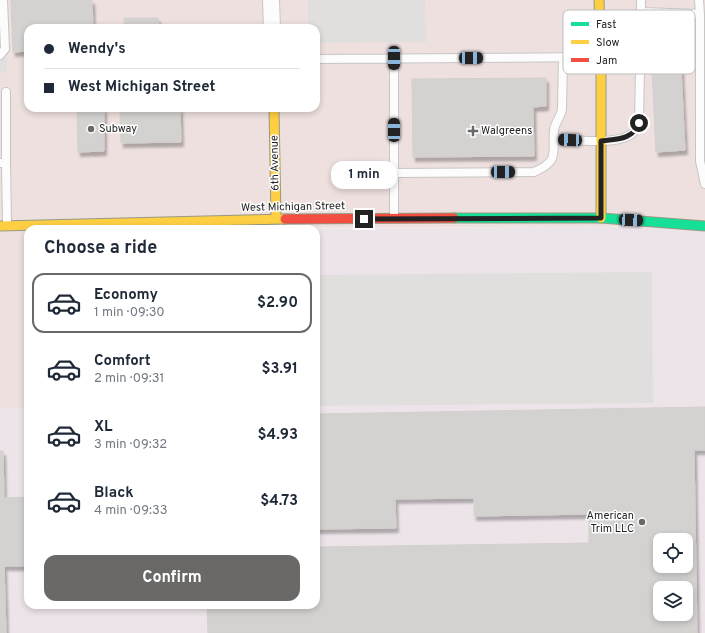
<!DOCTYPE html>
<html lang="en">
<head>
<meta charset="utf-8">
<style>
  body { margin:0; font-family:Overpass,sans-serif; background:#f2f2f3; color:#1f2937; height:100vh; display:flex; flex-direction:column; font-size:15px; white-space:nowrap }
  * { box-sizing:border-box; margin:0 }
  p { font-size:13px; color:#747a83 }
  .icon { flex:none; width:22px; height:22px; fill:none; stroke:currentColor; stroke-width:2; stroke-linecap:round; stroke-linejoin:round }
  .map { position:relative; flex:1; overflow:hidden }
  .details { position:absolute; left:24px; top:225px; width:296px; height:384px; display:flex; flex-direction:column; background:#fff; border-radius:12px; box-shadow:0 2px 6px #0003 }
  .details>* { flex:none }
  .top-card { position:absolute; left:24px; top:24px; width:296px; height:88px; border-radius:12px; box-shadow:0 2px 6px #0003; display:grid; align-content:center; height:88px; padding:0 20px; background:#fff }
  .tools { position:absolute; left:653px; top:533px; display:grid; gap:8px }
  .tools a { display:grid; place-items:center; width:40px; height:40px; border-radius:8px; background:#fff; box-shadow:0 2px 6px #0003; font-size:20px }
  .end { position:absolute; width:18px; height:18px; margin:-9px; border:5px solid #222; background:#fff; box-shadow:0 0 0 2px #fff }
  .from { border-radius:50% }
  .bubble { position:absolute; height:28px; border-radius:12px; background:#fff; box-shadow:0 2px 6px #0003; font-size:13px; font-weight:700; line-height:28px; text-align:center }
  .car { position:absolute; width:12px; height:24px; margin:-12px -6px; border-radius:5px; box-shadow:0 0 3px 1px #0007; background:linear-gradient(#222 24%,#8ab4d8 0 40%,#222 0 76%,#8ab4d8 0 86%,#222 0) }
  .top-card b { display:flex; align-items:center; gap:14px; height:38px; font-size:15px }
  .top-card b+b { border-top:1px solid #e0e1e3 }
  .top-card i { width:10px; height:10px; background:#1f2937 }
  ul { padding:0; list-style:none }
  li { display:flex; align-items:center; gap:12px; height:60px; margin:0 8px 6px; padding:0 12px; border:2px solid transparent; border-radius:12px }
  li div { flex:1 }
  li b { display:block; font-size:15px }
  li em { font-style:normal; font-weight:700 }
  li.on { border-color:#6a6968 }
  li>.icon { width:36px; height:36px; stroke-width:1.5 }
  h2 { padding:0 20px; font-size:18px; line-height:48px }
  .button { display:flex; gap:8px; margin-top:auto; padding:8px 20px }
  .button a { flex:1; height:46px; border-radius:12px; background:#6a6968; color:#fff; font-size:16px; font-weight:700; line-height:46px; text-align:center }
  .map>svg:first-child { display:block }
  .commercial { fill:#ede0de; fill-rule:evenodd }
  .industrial { fill:#ede4e9; fill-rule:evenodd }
  .parking { fill:#e0dfde }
  .building { fill:#d4d2d0; stroke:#d3d0cc; fill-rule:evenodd; filter:url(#shadow) }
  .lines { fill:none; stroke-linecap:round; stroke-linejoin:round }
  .lane-casing { stroke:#c7c6c5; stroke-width:10 }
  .street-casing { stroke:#c7c6c5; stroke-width:18 }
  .fast-casing { stroke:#989983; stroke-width:11 }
  .slow-casing { stroke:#989983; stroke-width:11 }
  .jam-casing { stroke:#989983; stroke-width:11 }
  .lane { stroke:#fdfcfc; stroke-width:8 }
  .street { stroke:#fdfcfc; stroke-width:16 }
  .fast { stroke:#16e098; stroke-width:9 }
  .slow { stroke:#ffcf43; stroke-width:9 }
  .jam { stroke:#f24e42; stroke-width:9 }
  .route { stroke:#222; stroke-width:5 }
  .poi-dot { fill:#6a6968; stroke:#fff; stroke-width:1.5 }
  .labels { text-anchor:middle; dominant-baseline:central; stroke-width:3; stroke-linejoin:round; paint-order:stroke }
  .poi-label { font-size:11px; fill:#222; stroke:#fff; text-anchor:start }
  .street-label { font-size:11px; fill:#222; stroke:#fff }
  .key { fill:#fff; stroke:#bdbdbd; stroke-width:1 }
  .key-label { font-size:11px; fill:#222 }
</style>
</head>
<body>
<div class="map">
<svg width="705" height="633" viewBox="0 0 705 633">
  <defs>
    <filter id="shadow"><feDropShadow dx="2.5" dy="4.5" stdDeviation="1" flood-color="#0004"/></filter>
  </defs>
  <rect width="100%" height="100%" fill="#f0eeeb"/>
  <!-- commercial -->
  <path class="commercial" d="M0,0H705V226L28,229V408H0ZM28,28H316V108H28Z"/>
  <!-- industrial -->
  <path class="industrial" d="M705,226V633H0V408H28V605H316V229ZM660,540H686V566H660ZM660,588H686V614H660Z"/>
  <!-- parking -->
  <path class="parking" d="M0,0H5L7,72L0,73Z
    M308,0H425L426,42L316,43V28H308Z
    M652,272L653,403L316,406V275Z"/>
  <!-- building -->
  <path class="building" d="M11,0H92L93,28H28V51L13,52Z
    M124,18H158L159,28H124Z
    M681,68L685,150L656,152L652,69Z
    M546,78V106L533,107L534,156L413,157L412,79Z
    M77,108H104V151L78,152Z
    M120,108H180L181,142L121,143Z
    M705,407V450H694L697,633H208L207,605H316V547L589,543V514L474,516V498L395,499L396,528L316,529V414ZM660,540H686V566H660ZM660,588H686V614H660Z
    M0,451H3L4,498L28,497V566H4L6,633H0Z"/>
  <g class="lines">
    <defs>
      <path id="lane" d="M641,0V12
        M699,0L700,14
        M0,55L5,49L3,0
        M316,59L599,57
        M6,92V163
        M554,139C574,140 614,145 630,135C635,132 637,128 639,123L641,12L700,14V161L705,184
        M0,163H6L7,224
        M394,173L534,172C560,161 552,153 554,130C555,122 561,117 562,109L563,57
        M394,217V58"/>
      <path id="street" d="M271,0L272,28"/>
      <path id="fast" d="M454,218H601L705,226"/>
      <path id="slow" d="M599,0L601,57V218
        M274,108L276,219
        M0,226L285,219"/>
      <path id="jam" d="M285,219L454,218"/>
    </defs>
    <!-- lane casing -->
    <use href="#lane" class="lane-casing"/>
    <!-- street casing -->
    <use href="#street" class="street-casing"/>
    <!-- fast casing -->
    <use href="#fast" class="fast-casing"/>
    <!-- slow casing -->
    <use href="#slow" class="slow-casing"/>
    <!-- jam casing -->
    <use href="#jam" class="jam-casing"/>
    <!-- lane -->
    <use href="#lane" class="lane"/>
    <!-- street -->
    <use href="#street" class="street"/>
    <!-- fast -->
    <use href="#fast" class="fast"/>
    <!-- slow -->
    <use href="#slow" class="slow"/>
    <!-- jam -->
    <use href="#jam" class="jam"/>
  </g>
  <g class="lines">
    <!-- route -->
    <path class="route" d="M364,219L601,218V141C616,139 633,140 639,123"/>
  </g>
  <!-- markers -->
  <g class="poi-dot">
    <circle cx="91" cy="129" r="4"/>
    <path d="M471 125h4v4h4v4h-4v4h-4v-4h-4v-4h4z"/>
    <circle cx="642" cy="522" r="4"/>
  </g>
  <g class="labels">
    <!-- poi labels -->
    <g class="poi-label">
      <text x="99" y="129">Subway</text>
      <text x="481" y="131">Walgreens</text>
      <text x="634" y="516" text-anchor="end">American<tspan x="634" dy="13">Trim LLC</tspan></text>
    </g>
    <!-- street labels -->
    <g class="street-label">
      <text transform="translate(275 163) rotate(-91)">6th Avenue</text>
      <text transform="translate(293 207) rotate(-1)">West Michigan Street</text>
    </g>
  </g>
  <!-- legend -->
  <rect x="563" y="10" width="132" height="64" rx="6" class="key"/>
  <rect x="571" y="22" width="18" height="4" fill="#16e098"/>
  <rect x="571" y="40" width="18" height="4" fill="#ffcf43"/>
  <rect x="571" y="58" width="18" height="4" fill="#f24e42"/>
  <g class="key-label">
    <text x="596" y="28">Fast</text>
    <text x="596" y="46">Slow</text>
    <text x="596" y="64">Jam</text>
  </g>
</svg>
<div class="tools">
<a><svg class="icon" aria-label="locate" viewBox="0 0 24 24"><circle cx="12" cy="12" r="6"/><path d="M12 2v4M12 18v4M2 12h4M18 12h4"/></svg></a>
<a><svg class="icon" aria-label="layers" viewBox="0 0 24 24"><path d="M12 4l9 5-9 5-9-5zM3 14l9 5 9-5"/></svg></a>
</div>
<i class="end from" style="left:639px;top:123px"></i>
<i class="end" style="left:364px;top:219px"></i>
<div class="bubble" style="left:331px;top:161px;width:66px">1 min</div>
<i class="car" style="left:394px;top:58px;rotate:180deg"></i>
<i class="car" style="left:471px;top:58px;rotate:90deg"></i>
<i class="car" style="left:394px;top:130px;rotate:0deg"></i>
<i class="car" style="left:570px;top:140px;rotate:272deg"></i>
<i class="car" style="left:503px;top:172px;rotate:90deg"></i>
<i class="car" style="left:631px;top:220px;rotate:93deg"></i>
<div class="top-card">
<b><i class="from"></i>Wendy's</b>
<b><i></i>West Michigan Street</b>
</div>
<section class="details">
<h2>Choose a ride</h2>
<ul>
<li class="on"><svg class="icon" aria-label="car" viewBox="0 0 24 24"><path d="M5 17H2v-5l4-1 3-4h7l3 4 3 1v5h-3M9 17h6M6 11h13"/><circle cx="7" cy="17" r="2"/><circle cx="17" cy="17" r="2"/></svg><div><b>Economy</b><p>1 min · 09:30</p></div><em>$2.90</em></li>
<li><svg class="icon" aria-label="car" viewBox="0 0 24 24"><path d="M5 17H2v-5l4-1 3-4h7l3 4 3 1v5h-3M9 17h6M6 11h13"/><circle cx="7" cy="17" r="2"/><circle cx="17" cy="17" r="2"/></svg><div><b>Comfort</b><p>2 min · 09:31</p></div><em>$3.91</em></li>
<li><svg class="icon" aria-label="car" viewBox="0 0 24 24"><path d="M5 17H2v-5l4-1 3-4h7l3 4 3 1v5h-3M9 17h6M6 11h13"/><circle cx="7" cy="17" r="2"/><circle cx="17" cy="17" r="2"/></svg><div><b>XL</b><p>3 min · 09:32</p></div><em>$4.93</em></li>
<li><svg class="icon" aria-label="car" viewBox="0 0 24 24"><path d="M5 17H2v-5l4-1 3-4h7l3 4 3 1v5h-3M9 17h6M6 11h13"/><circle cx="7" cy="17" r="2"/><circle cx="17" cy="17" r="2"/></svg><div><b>Black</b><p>4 min · 09:33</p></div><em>$4.73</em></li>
</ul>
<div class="button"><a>Confirm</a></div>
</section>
</div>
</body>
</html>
